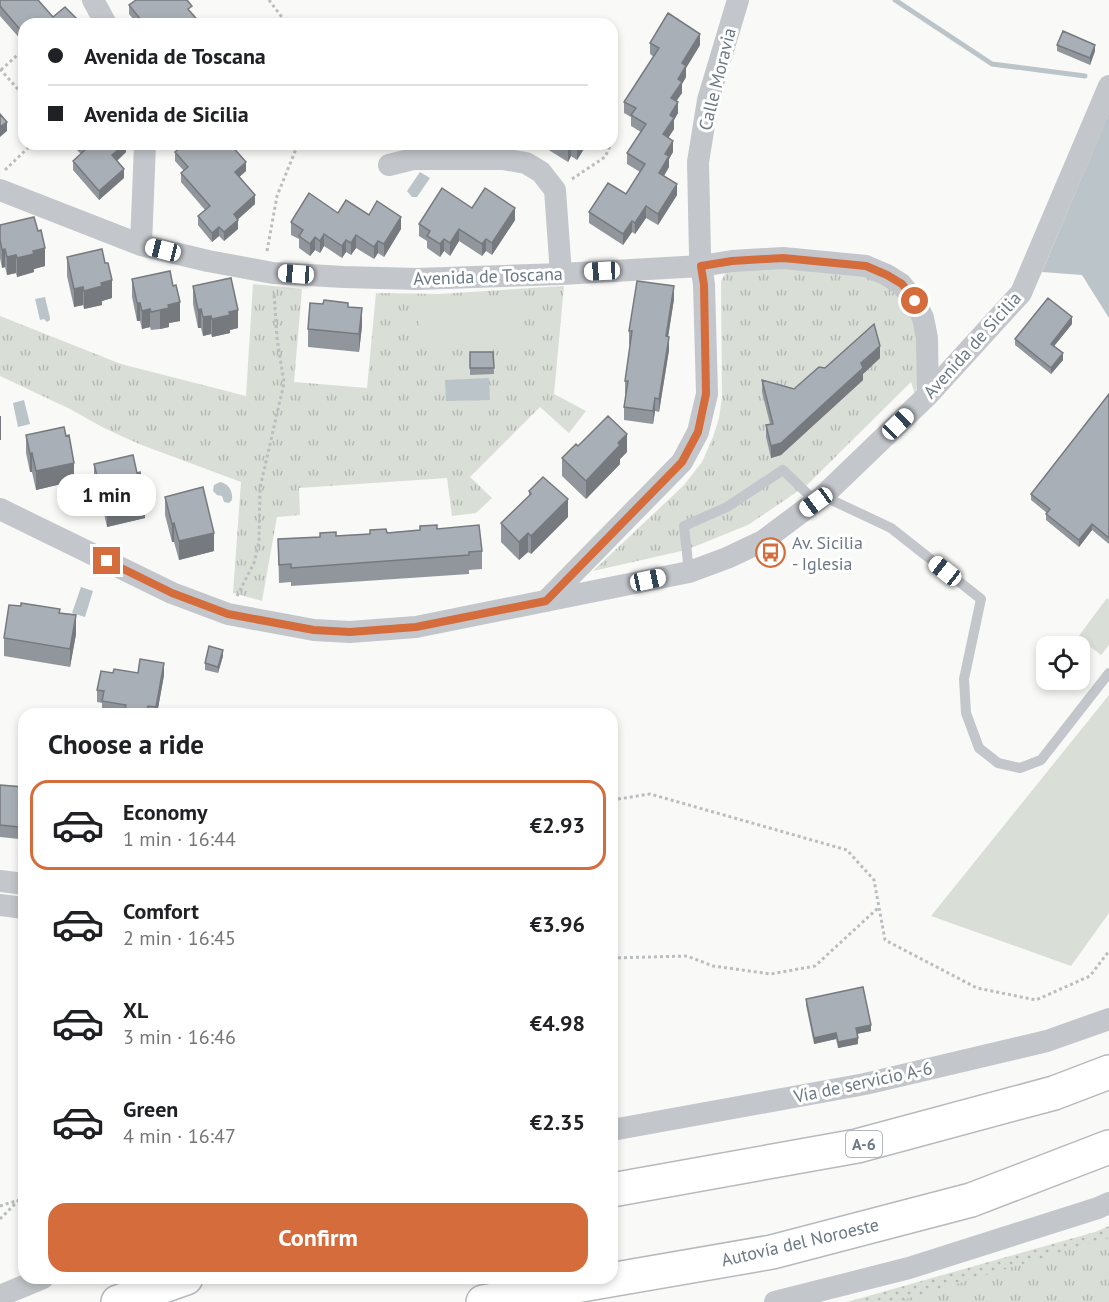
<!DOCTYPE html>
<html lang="en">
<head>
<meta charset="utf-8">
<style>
  body { margin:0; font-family:"PT Sans",sans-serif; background:#f2f2f2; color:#202124; height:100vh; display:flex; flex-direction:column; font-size:22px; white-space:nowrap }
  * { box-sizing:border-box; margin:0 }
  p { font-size:20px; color:#757577 }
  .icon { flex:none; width:33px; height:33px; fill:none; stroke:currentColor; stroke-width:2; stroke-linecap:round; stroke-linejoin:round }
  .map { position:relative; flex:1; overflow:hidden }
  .drawer { position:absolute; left:18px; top:708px; width:600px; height:576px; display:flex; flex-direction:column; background:#fff; border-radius:18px; box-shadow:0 3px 9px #0003 }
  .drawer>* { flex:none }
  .banner { position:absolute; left:18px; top:18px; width:600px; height:132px; border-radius:18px; box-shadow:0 3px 9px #0003; display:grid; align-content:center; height:132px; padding:0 30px; background:#fff }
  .controls { position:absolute; left:1036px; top:636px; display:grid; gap:12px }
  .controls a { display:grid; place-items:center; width:54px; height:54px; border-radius:12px; background:#fff; box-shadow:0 3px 9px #0003; font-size:30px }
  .end { position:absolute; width:27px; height:27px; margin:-14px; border:8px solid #d56c3c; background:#fff; box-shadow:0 0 0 3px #fff }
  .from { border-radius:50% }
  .bubble { position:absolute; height:42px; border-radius:18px; background:#fff; box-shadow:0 3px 9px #0003; font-size:20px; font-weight:600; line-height:42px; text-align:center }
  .car { position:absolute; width:18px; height:36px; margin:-18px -9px; border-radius:8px; box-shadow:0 0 4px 2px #0007; background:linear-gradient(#fff 24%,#345 0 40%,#fff 0 76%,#345 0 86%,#fff 0) }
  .banner b { display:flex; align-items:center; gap:21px; height:57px; font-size:22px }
  .banner b+b { border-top:2px solid #e0e0e0 }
  .banner i { width:15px; height:15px; background:#202124 }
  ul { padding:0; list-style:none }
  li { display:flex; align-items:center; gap:18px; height:90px; margin:0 12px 9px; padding:0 18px; border:3px solid transparent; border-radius:18px }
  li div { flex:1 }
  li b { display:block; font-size:22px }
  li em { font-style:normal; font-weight:600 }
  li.on { border-color:#d56c3c }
  li>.icon { width:54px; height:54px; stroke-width:1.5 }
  h2 { padding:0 30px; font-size:27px; line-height:72px }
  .action { display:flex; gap:12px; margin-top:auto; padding:12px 30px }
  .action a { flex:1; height:69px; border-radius:18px; background:#d56c3c; color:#fff; font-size:24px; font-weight:600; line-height:69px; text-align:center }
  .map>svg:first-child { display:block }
  .grass { fill:url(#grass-dots) }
  .park { fill:url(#park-tufts) }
  .pitch { fill:#d9ded7 }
  .water { fill:#bbc4c9 }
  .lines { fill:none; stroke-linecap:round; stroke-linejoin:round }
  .stream { stroke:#bbc4c9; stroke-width:5 }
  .motorway-casing { stroke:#b6b9bd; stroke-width:36 }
  .path { stroke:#bbbec0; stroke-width:3; stroke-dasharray:3 3; stroke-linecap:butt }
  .service { stroke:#c3c6ca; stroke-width:10 }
  .minor { stroke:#c3c6ca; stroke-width:22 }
  .motorway { stroke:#fff; stroke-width:33 }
  .wall { fill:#91969d }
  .shaded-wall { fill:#767a7f }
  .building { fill:#a9afb6; stroke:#767a7f; stroke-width:1.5 }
  .route { stroke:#d56c3c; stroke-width:8 }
  .labels { text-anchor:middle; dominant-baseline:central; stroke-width:6; stroke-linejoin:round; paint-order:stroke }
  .shield { fill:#fff; stroke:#97a0aa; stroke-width:1.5 }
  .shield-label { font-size:16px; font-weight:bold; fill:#6b7886 }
  .street-label { font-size:18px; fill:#6b7886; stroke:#fff }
  .poi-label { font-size:18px; fill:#6b7886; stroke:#fff; text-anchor:start }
</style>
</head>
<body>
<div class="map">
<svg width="1109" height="1302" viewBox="0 0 1109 1302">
  <defs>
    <pattern id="grass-dots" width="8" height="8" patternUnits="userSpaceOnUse" patternTransform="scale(1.5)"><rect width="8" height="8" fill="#d9ded7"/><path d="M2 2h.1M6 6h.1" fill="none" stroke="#b4b9b4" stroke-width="1.8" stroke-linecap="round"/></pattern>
    <pattern id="park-tufts" width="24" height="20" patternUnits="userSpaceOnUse" patternTransform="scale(1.5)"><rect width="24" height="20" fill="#d9ded7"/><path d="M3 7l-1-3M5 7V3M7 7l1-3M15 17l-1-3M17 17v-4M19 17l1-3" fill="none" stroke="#b4b9b4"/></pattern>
  </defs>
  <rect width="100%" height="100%" fill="#f9f9f7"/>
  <!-- grass -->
  <path class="grass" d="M1109,1226V1302H847L1095,1232Z"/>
  <!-- park -->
  <path class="park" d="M737,266L867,273L900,292L921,338L916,398L911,382L807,485L748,525L686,550L593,571L684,485L702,462L713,437L719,418L722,397L721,281L726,272Z
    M253,284L302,289L294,382L367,388L376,293L439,294L564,286L554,394L586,411L569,433L540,407L470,477L492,498L476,513L452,516L447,478L299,488L300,515L277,517L262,601L233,593L241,482L139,444L104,428L70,409L0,376V316L121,364L246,396Z
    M1109,1238V1302H896Z"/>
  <!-- pitch -->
  <path class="pitch" d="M518,295L520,346L419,349L418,298Z
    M1107,598L1109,600V645L1101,655L1078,637Z
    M1109,695V913L1071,966L931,916Z"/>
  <!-- water -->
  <path class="water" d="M1109,113V318L1082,275L1042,272Z
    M420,172L430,178L417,197H412L407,191Z
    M45,297L50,318V320L47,322L44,319L40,320L35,299Z
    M489,378L490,400L446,401L445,380Z
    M24,400L30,424L18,427L13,403Z
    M220,482C229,484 233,491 232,500L229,503L224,502L222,496L217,495L213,491L214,485Z
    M81,587L93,591L85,617L72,613Z"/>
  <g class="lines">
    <!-- stream -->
    <path class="stream" d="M895,0L992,64L1085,76"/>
    <defs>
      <path id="motorway" d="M612,1190L857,1146L1054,1093L1109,1072
        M118,1302L186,1278
        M483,1302L772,1252L971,1200L1109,1147"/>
    </defs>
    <!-- motorway casing -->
    <use href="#motorway" class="motorway-casing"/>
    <!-- path -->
    <path class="path" d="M269,0L287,24
      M0,69L24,96
      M1,70L24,49
      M612,95L614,137L612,142
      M5,170L32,144
      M572,179L605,157L611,144
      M267,251L277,196L298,144
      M237,596L254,563L259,542L260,488L284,383L277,338L274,293
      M612,800L650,794L847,850L874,880L885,940L977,988L1036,1000L1090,976L1109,951
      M612,958L687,956L713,966L771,974L815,966L878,908
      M0,1206L19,1200L24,1187
      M0,1219L19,1200H24"/>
    <!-- service -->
    <path class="service" d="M823,496L891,528L981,599L964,679L966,713L979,748L998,763L1020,768L1041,760L1109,673
      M689,572L684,526L727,507L783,470L816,502"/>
    <!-- minor -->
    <path class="minor" d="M93,0L106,24
      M389,165L413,159H503L526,163L541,172L555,190L561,274
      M0,190L141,245L208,261L273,273L344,277L417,279L561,274L701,266L732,261L783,258L866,266L887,275L901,284L915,301L923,318L927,338L928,395
      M141,245L145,144
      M0,509L172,593L228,614L314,630L350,632L416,627L689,572L727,558L763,541L823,496L928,395L1021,293L1109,86
      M546,601L682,462L698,432L707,394L704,285L700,255L698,162L708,100L738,0
      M0,881L24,884
      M0,905L24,908
      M612,1130L865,1084L1047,1041L1109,1019
      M0,1296L43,1278
      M775,1302L909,1268L1098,1208L1109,1203"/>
    <!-- motorway -->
    <use href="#motorway" class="motorway"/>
  </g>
  <!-- wall -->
  <path class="wall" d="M0,0L53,17L76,18L24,24V59L20,55V46L23,42L0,16Z
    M187,0L137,24L129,14V5Z
    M650,43L700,45L686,68V77L682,84V93L676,101L678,113L674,120V129L668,138L673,152L669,159V167L664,176L677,195L658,225L646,218L635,234L632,232L623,245L589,223V212L626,194L640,172L627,164V153L641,132L631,126V117L624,113V102L654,57L650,54Z
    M1057,45L1095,51L1090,65L1057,51Z
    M71,144H126V152L117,161L124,178L99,200L73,170V161L81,154Z
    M178,144H230L246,171L239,177L255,204L238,219V229L224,241L219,236L212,242L198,225V216L205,210L181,182V173L184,171L175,161V152L181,147Z
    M539,144H587L577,160L571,156L568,162Z
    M472,208L515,220L492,255L486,251L482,256L459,241L450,256L444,251L440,257L427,248V241L419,236V224Z
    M338,213L369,215L401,229L384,257L378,253L374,259L356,248L351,255L346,252L342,258L324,246L320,253L315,250L310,256L299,248V239L291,235V222Z
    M0,225L45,266L34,269V272L17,277L16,273L7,275L5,267L2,268L0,258Z
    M67,257L112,298L102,301V305L84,309L83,305L74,307L67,276Z
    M132,279L180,321L169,323V327L160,329L151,330L150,327L142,329L140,321H137L132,297Z
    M193,286L238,328L230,330V333L212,337L211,334L203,336L201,328H198L193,304Z
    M674,299L668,337L669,350L659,412L655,411L653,424L624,420V407L626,394H625V381L630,345L629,344V331Z
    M348,307L362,326L359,352L308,347V329Z
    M1072,324L1054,346L1063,360L1051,374L1015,345V339Z
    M470,352H493L494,374L470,375Z
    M880,358L863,374V380L781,455L771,458L766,437V425L770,424L762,392V380L794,389L825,368Z
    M1109,394V544L1092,530L1079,547L1046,520V514L1047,513L1031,500V494Z
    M26,435L74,481L36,490L32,472H30L26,453Z
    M578,446L627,452L620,459V464L586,499L562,476V458Z
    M94,464L145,518L107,527L103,509H101L94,482Z
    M529,491L568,517L531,554L528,552L519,560L501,542V523L529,496Z
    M165,497L214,551L179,560L174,542H172L165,515Z
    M437,529L482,551V569L469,570V574L291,586V582L279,583L278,539L336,536Z
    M60,613L76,634L70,667L4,656V638Z
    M223,656L218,673L205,670V663Z
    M113,673H138L164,675L157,714H109L102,713V703L97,702V690Z
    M0,785L24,787V846L19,839L0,837Z
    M806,999L871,1031L857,1034L858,1044L838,1048L836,1039L814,1044L806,1005Z"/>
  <!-- shaded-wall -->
  <path class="shaded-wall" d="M700,34V45L686,68V77L682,84V93L671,109V98L682,63Z
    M1095,45V51L1090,65V58Z
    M678,102V113L674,120V129L663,146V134L670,115Z
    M7,122V131L0,137V127Z
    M673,141V152L669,159V167L659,184V173L665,154Z
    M125,144H126V152L112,165V155Z
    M571,144V156L568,162V149Z
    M579,144H587L577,160V147Z
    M246,162V171L235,181V172Z
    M124,169V178L99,200V191Z
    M677,184V195L658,225V214Z
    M255,195V204L234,223V214Z
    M646,206V218L635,234V223Z
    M515,208V220L492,255V243Z
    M401,217V229L384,257V244Z
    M238,220V229L224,241V232Z
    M632,221V232L623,245V234Z
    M219,227V236L212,242V233Z
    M459,229V241L450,256V243Z
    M324,234V246L320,253V241Z
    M356,235V248L351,255V243Z
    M315,237V250L310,256V244Z
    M444,239V251L440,257V244Z
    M486,239V251L482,256V244Z
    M346,240V252L342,258V246Z
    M378,241V253L374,259V247Z
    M45,248V266L34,269V272L17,277V258L33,251Z
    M5,249V267L2,268V250Z
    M16,255V273L7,275V257Z
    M112,280V298L102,301V305L84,309V291L101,283Z
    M674,286V299L666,350V336Z
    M83,287V305L74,307V289Z
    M180,302V321L169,323V327L160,329V310L168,305Z
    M137,303H140V321H137Z
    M362,308V326L359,352V334Z
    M150,309V327L142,329V311Z
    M201,309V328H198V310Z
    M238,310V328L230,330V333L212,337V319L229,312Z
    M211,316V334L203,336V317Z
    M1072,317V324L1051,350V344Z
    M669,337V350L659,412V399Z
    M880,346V358L863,374V380L781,455L771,458V446Z
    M1063,353V360L1051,374V368Z
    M655,398V411L653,424V411Z
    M0,416H1V440H0Z
    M627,434V452L620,459V464L586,499V481L618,443Z
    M32,453V472H30V454Z
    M74,463V481L36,490V471Z
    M103,490V509H101V491Z
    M568,499V517L531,554V536Z
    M145,500V518L107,527V508Z
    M174,523V542H172V524Z
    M1092,524V530L1079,547V540Z
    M214,533V551L179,560V541Z
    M528,533V552L519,560V542Z
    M76,615V634L70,667V649Z
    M223,650V656L218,673V667Z
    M164,663V675L157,714H156V707Z
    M871,1025V1031L856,1034V1028Z
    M836,1033V1039L814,1044V1038Z
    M858,1038V1044L838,1048V1042Z"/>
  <!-- building -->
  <path class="building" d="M0,0H38L53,17L65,7L76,18L73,21L76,24H24V34L0,6Z
    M136,0H187L192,6L188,9L201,24H137L141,20L129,5Z
    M668,13L700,34L682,63L686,66L678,79L682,82L671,98L678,102L670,115L674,118L663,134L673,141L665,154L669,156L659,173L677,184L658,214L646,206L635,223L632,221L623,234L589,212L608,183L626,194L645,164L627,153L646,124L631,115L636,108L624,102L659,48L650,43Z
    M1063,31L1095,45L1090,58L1057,45Z
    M24,42V50L20,46Z
    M0,114L7,122L0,127Z
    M80,144H125L112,155L124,169L99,191L73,161L85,150Z
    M184,144H230L246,162L235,172L255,195L234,214L238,220L224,232L219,227L212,233L198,216L210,206L181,173L188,167L175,152Z
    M560,144H571L568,149Z
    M442,188L472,208L485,188L515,208L492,243L486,239L482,244L459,229L450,243L444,239L440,244L427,236L430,231L419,224Z
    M309,193L338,213L346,200L369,215L377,201L401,217L384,244L378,241L374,247L356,235L351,243L346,240L342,246L324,234L320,241L315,237L310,244L299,236L303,230L291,222Z
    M34,217L38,231L41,230L45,248L33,251L34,254L17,258L16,255L7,257L5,249L2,250L0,240V225Z
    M102,249L105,263H108L112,280L101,283L102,286L84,291L83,287L74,289L67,257Z
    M170,271L173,286L176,285L180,302L168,305L169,308L151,312L150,309L142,311L140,303H137L132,279Z
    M231,278L238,310L229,312L230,315L212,319L211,316L203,317L201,309L198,310L193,286Z
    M637,281L674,286L666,336L669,337L659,399L655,398L653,411L624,407L628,381H625L632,331H629Z
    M1048,298L1072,317L1051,344L1063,353L1051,368L1015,339Z
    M324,300L348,303V307L362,308L359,334L308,329L310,303L323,304Z
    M874,324L880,346L861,363L863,368L781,443L771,446L766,425L773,424L762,380L794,389L819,367L825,368Z
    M470,352H493L494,368H470Z
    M1109,394V538L1092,524L1079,540L1046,514L1050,509L1031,494Z
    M608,416L627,434L618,443L620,445L586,481L562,458L576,444L578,446Z
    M64,427L66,436L69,435L74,463L36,471L32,453L30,454L26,435Z
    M133,455L137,473L140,472L145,500L107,508L103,490L101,491L94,464Z
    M543,477L568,499L531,536L528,533L519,542L501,523L531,494L529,491Z
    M203,487L214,533L179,541L174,523L172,524L165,497Z
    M437,525V529L479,525L482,551L469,552V555L291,568V564L279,565L278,539L320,537V533L336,532V536L370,534V530L386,529L387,533L420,530V526Z
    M21,603L60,609L59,613L76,615L70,649L4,638L9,605L21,606Z
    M209,646L223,650L218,667L205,663Z
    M140,659L164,663L156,707L148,706L146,713L125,709L126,705L102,701L104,691L97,690L101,671L113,673L114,669L138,673Z
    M0,785L24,787V833L19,827L0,825Z
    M863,987L871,1025L856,1028L858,1038L838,1042L836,1033L814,1038L806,999Z"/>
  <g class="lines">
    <!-- route -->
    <path class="route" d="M107,561L172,593L228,614L314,630L350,632L416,627L546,601L682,462L698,432L706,394L704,285L701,266L732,261L783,258L866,266L887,275L902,284L915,301"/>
  </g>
  <!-- icons -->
  <defs>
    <symbol id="bus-ring" viewBox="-11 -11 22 22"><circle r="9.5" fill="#fff" stroke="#d56c3c" stroke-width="1.5"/><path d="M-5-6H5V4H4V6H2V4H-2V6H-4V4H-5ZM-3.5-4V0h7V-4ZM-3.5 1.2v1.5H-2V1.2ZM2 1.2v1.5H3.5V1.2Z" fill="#d56c3c"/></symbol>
  </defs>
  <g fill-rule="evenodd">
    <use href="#bus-ring" x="754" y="536" width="33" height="33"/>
  </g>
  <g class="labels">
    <!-- shield labels -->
    <rect class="shield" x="846" y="1131" width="36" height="26" rx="4.5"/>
    <g class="shield-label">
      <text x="864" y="1144">A-6</text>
    </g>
    <!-- street labels -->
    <g class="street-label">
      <text transform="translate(717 79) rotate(-76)">Calle Moravia</text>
      <text transform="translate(488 276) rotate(-2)">Avenida de Toscana</text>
      <text transform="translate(972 345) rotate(-48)">Avenida de Sicilia</text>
      <text transform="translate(863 1082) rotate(-12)">Vía de servicio A-6</text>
      <text transform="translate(800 1242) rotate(-13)">Autovía del Noroeste</text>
    </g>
    <!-- poi labels -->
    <g class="poi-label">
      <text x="792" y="542">Av. Sicilia<tspan x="792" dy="21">- Iglesia</tspan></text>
    </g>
  </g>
</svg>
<div class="controls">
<a><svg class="icon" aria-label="locate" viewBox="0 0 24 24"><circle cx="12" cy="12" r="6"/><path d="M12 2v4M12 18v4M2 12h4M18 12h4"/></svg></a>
</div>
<i class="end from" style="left:915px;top:301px"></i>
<i class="end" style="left:107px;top:561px"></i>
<div class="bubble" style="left:57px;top:474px;width:99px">1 min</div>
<i class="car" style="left:163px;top:250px;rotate:284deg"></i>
<i class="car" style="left:602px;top:271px;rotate:267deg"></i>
<i class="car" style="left:296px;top:274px;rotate:274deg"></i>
<i class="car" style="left:898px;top:424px;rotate:46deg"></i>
<i class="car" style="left:816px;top:502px;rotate:234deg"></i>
<i class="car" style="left:945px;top:571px;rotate:308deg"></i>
<i class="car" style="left:648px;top:580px;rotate:78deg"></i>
<div class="banner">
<b><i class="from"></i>Avenida de Toscana</b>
<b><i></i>Avenida de Sicilia</b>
</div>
<section class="drawer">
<h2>Choose a ride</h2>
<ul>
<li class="on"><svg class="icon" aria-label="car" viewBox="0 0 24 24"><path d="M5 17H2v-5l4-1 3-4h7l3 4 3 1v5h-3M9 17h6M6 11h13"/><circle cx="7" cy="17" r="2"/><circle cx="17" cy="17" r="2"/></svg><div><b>Economy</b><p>1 min · 16:44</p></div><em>€2.93</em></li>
<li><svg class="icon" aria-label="car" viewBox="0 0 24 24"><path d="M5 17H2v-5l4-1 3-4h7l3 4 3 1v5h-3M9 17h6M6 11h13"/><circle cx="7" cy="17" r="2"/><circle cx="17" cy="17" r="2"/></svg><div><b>Comfort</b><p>2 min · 16:45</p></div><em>€3.96</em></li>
<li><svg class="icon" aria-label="car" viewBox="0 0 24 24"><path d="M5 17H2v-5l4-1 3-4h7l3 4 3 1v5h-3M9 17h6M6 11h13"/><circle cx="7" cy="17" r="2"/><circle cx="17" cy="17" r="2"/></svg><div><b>XL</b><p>3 min · 16:46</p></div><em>€4.98</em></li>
<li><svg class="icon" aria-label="car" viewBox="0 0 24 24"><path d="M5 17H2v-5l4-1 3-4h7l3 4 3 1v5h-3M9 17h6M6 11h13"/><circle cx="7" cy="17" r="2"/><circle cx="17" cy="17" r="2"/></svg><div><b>Green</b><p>4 min · 16:47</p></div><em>€2.35</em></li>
</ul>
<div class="action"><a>Confirm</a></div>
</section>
</div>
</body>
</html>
